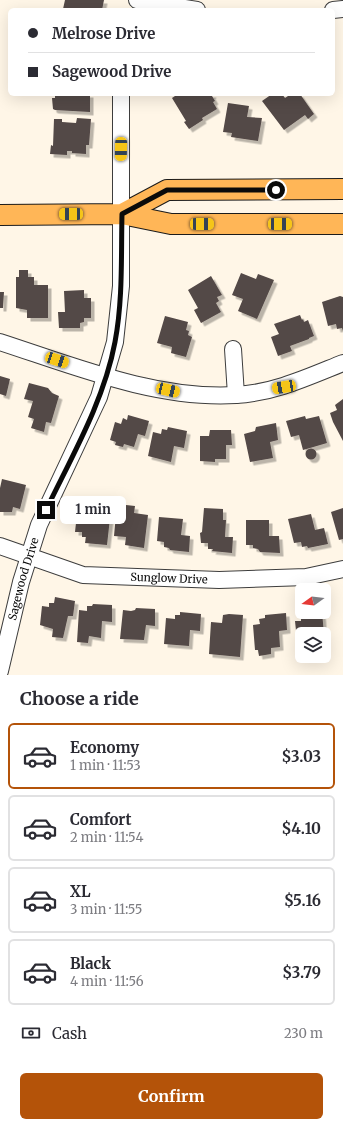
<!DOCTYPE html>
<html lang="en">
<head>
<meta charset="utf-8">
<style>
  body { margin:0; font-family:Merriweather,serif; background:#f7f7f7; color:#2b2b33; height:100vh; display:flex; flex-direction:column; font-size:15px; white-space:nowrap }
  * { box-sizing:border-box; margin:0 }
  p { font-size:13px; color:#7c7c81 }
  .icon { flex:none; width:22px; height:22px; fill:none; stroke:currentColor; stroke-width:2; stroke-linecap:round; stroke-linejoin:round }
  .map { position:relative; height:675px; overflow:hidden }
  .drawer { display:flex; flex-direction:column; background:#fff; flex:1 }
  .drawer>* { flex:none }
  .top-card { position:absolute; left:8px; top:8px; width:327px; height:88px; border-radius:6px; box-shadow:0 4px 16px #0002; display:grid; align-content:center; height:88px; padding:0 20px; background:#fff }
  .needle { width:26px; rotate:255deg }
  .buttons { position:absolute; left:295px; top:583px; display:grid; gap:8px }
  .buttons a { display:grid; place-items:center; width:36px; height:36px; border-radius:6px; background:#fff; box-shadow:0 4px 16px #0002; font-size:20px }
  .end { position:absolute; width:18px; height:18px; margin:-9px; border:5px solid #0a0a0a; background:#fff; box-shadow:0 0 0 2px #fff }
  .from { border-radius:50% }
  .bubble { position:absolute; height:28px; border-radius:6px; background:#fff; box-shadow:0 4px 16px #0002; font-size:13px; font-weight:700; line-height:28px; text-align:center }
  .car { position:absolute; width:12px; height:24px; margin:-12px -6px; border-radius:5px; box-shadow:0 0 3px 1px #0007; background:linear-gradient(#f5c518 24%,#345 0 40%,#f5c518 0 76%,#345 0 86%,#f5c518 0) }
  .top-card b { display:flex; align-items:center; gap:14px; height:38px; font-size:15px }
  .top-card b+b { border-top:1px solid #e1e1e2 }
  .top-card i { width:10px; height:10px; background:#2b2b33 }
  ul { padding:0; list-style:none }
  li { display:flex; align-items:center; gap:12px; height:66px; margin:0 8px 6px; padding:0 12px; border:2px solid #e1e1e2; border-radius:6px }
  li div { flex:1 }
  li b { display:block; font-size:15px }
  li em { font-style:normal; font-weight:700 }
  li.active { border-color:#b45309 }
  li>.icon { width:36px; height:36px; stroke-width:1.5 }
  h2 { padding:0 20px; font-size:18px; line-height:48px }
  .pay { display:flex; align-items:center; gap:10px; height:44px; padding:0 20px; font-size:15px }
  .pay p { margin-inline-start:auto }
  .button { display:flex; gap:8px; margin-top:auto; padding:8px 20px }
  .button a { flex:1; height:46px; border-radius:6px; background:#b45309; color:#fff; font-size:16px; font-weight:700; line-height:46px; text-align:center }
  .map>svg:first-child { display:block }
  .building { fill:#534846; filter:url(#shadow) }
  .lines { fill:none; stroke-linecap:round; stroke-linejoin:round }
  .minor-casing { stroke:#3d3d3d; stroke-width:18 }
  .major-casing { stroke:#1b1b1b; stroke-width:22 }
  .minor { stroke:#fff; stroke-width:16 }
  .major { stroke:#ffb657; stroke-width:20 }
  .route { stroke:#0a0a0a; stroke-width:5 }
  .labels { text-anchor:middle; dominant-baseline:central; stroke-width:4; stroke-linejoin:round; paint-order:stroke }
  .street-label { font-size:11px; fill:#0a0a0a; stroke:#fff }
</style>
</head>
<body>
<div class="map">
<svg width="343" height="675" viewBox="0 0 343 675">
  <defs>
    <filter id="shadow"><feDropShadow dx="3.5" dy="3.5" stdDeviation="0" flood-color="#0004"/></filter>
  </defs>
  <rect width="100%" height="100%" fill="#fff6e7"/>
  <!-- building -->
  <path class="building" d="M65,0H104L102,10L63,9Z
    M55,94H90V112L55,110L53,109L52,98H55Z
    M178,94H213L212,96L215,101L213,102L217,109L202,118L203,120L189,129L184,122L186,121L172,98Z
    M272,94H282L285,98L291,94H300L314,114L308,119L305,115L284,130L262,101Z
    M228,103L249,106L247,117L262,118L258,141L231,137L232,133L223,132Z
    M77,118L91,119L89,145H86V154L72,153V151H67V155L50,154L51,145L53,146L54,119H62V122L76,123Z
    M19,270H28V277H34V285H48V318H27V310L16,308V277H19Z
    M241,273L256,279L258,274L274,280L257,319L238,311L243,299L232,295Z
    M211,276L222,295L217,297L219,301L216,303L221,312L201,323L194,310L198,308L188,290Z
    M84,290V298H91V318H84V322L80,323V328H59L58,312H65L64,291Z
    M0,292H4L3,308H0Z
    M340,296L343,297V331L342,328L337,329L336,324L328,326L322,302Z
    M300,315L302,320L303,319L304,322L308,320L314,336L309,338V339L290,346L292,351L278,356L271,337L279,334L274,324Z
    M165,316L188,322L186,330L189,331L188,335L192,337L186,357L171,353L172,347L157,343Z
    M0,376L10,379L6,396L0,394Z
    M29,383L48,388L52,393L59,396L51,423L46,422L44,432L31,428L34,419L28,417L33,401L24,399Z
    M343,399V441L333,422L330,413L337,410L335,405Z
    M128,415L149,421L145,436L138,434L134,447L124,444L123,447L115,445L116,442L110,440L115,422L121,424L123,418L127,420Z
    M305,416L306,419L319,416L327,443L303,450L299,435L291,437L286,421Z
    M276,423L278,440L270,442L273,458L250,462L244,434L255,431L256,427Z
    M168,427L187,431L184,448L174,446L171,462L148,456L153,432L161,434L162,429L167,430Z
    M210,430H231L232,445H226V459H215V462L200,461V436H209Z
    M305.5 454a5.5 5.5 0 1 1 11 0a5.5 5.5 0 1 1-11 0Z
    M2,479L26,485L20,509L13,507L12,512H0V488Z
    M117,504L135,506L134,513L148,515L144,548L125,545L126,537L114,536Z
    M204,508L223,509V520H226L225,537H233L232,553L212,551L213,549H208V543H201L200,533L202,532Z
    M343,508V539L339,540L331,512Z
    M91,511H99V516L110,518L107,545L85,543L86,537H82V532H75L76,523H73V517L77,518L78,512H91Z
    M311,514L315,530L324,528L328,544L308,548L307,546L302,547L301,542L294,543L288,519Z
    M159,517L183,519L181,535L190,536L189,552L170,550L169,548L164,547V542L157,541Z
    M246,520H269V536H279L280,553L260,552L258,549L253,548V545H246Z
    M55,597L75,601L73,616H68L63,638L52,637L53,629L40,625L42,606L49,607V603H54Z
    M93,604L112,605V622L102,621L101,638L89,636L88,643L77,642L79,610L87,611V606H92Z
    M136,608L155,609V626L146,625L144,640L120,639L123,610L131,611L135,610Z
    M180,612L201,614L200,631L190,630L189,646L164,644L166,618L175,619V615H180Z
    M306,612H322L324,634H302V640H297L295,621H301V616L306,615Z
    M286,613L287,630L279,631L280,647L271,648V654L259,656L258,650H255L253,625L260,624L259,619L265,618V615Z
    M229,614L243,615L240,657L209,654L211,622L222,623L223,615Z"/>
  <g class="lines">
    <defs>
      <g id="minor">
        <path d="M137,0L197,10"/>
        <path d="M333,10L343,9"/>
        <path d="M0,342C74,366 157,400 236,395C274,393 308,377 343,363"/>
        <path d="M233,349L236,395"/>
        <path id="s1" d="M0,546L83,575L219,580L306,577L343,569"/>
        <path id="s2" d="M0,671L21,582L39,525L99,397L115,342L121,286V94"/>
      </g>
      <path id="major" d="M122,214L167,190L343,189
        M0,215L122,214L171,224H343"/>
    </defs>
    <!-- minor casing -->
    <use href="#minor" class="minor-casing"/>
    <!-- major casing -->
    <use href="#major" class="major-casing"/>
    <!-- minor -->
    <use href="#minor" class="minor"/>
    <!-- major -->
    <use href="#major" class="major"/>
  </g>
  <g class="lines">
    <!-- route -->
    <path class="route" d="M46,510C72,456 104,401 115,342C123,300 121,256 122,214L167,190H276"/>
  </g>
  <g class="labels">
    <!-- street labels -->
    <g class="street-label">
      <text stroke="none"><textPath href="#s2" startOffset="95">Sagewood Drive</textPath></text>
      <text stroke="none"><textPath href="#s1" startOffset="174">Sunglow Drive</textPath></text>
    </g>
  </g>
</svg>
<div class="buttons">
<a><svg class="needle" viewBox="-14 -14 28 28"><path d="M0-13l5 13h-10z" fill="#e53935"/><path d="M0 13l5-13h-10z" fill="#7c7c81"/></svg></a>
<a><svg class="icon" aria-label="layers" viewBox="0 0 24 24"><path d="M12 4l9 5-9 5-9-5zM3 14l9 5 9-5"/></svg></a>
</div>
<i class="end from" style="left:276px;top:190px"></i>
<i class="end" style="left:46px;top:510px"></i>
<div class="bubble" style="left:60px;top:496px;width:66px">1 min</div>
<i class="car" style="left:121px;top:149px;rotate:181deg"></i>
<i class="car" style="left:71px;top:214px;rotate:270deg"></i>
<i class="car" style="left:202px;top:224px;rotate:90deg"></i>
<i class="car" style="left:280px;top:224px;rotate:90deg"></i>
<i class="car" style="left:57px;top:360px;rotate:108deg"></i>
<i class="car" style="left:284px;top:387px;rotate:260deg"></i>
<i class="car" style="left:168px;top:390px;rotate:103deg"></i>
<div class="top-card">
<b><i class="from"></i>Melrose Drive</b>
<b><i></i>Sagewood Drive</b>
</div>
</div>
<section class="drawer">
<h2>Choose a ride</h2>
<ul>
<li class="active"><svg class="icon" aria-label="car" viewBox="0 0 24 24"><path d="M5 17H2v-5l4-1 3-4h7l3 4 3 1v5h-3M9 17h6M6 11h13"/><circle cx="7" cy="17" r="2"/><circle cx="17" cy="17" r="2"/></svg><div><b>Economy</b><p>1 min · 11:53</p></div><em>$3.03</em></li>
<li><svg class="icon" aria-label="car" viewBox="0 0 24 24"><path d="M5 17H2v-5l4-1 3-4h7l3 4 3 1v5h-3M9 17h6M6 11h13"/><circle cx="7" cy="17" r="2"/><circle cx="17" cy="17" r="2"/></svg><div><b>Comfort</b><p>2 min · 11:54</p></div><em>$4.10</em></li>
<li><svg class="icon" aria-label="car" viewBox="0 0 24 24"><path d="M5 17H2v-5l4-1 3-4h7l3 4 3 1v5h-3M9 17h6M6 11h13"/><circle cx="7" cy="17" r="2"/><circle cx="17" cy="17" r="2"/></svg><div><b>XL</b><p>3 min · 11:55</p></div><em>$5.16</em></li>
<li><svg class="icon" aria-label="car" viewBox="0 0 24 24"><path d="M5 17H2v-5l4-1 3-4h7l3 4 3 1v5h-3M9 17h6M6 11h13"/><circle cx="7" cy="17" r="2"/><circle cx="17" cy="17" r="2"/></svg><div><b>Black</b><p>4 min · 11:56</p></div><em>$3.79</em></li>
</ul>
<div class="pay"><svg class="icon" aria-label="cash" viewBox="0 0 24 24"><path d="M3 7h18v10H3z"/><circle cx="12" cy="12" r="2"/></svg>Cash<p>230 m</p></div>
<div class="button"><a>Confirm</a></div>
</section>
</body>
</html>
